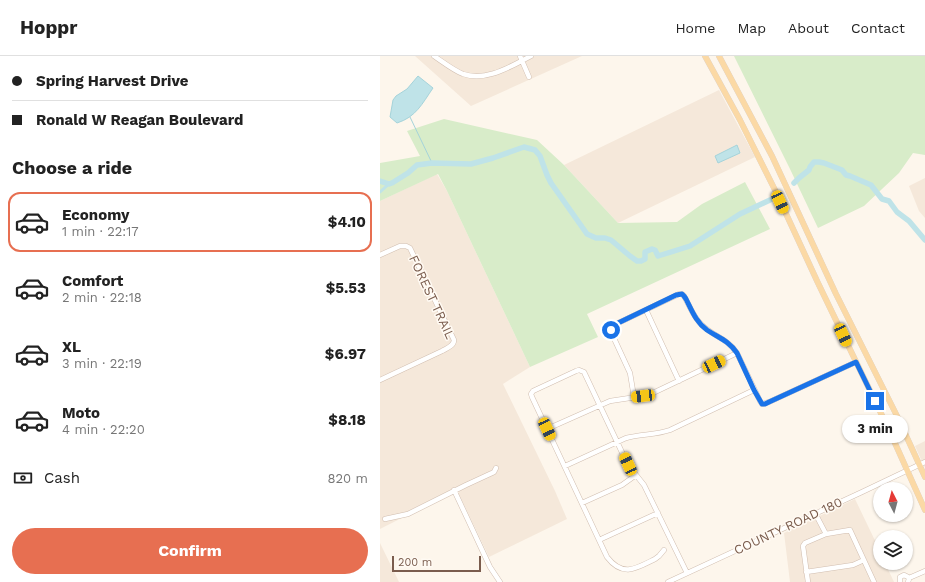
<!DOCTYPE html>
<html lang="en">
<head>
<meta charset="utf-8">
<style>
  body { margin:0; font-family:"Work Sans",sans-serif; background:#f2f2f2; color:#222; height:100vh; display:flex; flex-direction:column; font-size:15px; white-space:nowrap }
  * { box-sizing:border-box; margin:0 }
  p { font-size:13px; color:#767676 }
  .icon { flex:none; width:22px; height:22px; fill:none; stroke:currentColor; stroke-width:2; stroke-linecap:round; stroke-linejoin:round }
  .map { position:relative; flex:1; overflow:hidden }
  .side { display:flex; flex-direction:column; background:#fff; width:380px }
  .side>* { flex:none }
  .guide { display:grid; align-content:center; height:88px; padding:0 12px; background:#fff }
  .needle { width:26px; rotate:354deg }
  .controls { position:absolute; left:493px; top:426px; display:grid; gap:8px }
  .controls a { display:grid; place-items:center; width:40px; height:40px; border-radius:50%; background:#fff; box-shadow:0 1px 3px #0004; font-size:20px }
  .scale { position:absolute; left:12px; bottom:10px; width:89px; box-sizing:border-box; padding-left:4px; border:2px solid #7a5c4d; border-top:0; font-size:11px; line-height:14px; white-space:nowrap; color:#7a5c4d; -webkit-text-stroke:3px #fffaf3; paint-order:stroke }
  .end { position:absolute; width:18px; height:18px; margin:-9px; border:5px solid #1a73e8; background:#fff; box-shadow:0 0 0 2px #fff }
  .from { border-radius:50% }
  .bubble { position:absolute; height:28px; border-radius:14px; background:#fff; box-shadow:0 1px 3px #0004; font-size:13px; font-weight:700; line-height:28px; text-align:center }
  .car { position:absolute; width:12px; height:24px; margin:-12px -6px; border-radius:5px; box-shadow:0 0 3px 1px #0007; background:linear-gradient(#f5c518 24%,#345 0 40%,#f5c518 0 76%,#345 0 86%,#f5c518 0) }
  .guide b { display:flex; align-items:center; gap:14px; height:38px; font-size:15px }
  .guide b+b { border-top:1px solid #e0e0e0 }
  .guide i { width:10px; height:10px; background:#222 }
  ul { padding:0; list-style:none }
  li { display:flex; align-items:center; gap:12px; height:60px; margin:0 8px 6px; padding:0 4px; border:2px solid transparent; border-radius:12px }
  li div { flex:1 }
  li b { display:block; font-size:15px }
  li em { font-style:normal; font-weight:700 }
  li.selected { border-color:#e76f51 }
  li>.icon { width:36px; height:36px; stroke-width:1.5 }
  h2 { padding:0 12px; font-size:18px; line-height:48px }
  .pay { display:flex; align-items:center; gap:10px; height:44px; padding:0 12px; font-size:15px }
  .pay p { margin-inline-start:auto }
  .action { display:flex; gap:8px; margin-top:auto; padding:8px 12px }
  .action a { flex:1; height:46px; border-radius:24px; background:#e76f51; color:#fff; font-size:16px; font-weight:700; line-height:46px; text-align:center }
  header { display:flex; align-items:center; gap:24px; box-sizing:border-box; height:56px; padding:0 20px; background:#fff; border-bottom:1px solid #e0e0e0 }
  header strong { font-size:19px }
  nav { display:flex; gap:22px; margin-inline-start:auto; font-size:14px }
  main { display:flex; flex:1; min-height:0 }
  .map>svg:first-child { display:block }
  .residential { fill:#f5e8da }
  .green { fill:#d8ecc9 }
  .water { fill:#bfe3e8; stroke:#a5d3da }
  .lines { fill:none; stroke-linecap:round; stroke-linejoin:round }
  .stream { stroke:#a5d3da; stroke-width:1 }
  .canal { stroke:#bfe3e8; stroke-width:3 }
  .river { stroke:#bfe3e8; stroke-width:5.5 }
  .minor-casing { stroke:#d1beb0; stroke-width:5.5 }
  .major-casing { stroke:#dad1cd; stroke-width:6 }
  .minor { stroke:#fff; stroke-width:4.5 }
  .major { stroke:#fbd9a5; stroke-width:5.5 }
  .route { stroke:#1a73e8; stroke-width:5 }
  .labels { text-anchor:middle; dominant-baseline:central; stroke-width:3; stroke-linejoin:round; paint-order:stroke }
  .street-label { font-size:13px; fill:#7a5c4d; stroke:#fffaf3 }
</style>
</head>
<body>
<header>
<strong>Hoppr</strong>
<nav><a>Home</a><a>Map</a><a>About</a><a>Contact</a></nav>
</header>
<main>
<section class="side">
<div class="guide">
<b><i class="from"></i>Spring Harvest Drive</b>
<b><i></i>Ronald W Reagan Boulevard</b>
</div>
<h2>Choose a ride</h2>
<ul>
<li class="selected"><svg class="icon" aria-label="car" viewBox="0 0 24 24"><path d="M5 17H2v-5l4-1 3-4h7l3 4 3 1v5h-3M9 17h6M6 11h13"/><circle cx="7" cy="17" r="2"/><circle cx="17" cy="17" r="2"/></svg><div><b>Economy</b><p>1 min · 22:17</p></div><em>$4.10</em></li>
<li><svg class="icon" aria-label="car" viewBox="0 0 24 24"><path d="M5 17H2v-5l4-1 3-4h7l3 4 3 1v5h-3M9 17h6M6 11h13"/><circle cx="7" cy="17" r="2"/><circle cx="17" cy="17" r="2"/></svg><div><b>Comfort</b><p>2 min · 22:18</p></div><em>$5.53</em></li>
<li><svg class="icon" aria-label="car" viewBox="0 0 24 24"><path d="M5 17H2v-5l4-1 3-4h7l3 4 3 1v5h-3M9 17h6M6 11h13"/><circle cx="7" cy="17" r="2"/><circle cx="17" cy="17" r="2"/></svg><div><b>XL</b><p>3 min · 22:19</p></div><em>$6.97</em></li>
<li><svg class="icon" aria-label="car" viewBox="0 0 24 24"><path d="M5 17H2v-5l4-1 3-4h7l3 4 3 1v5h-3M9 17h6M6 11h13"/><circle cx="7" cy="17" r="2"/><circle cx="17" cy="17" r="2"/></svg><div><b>Moto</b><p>4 min · 22:20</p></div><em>$8.18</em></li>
</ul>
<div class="pay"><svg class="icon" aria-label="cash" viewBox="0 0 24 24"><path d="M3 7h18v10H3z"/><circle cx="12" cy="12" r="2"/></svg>Cash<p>820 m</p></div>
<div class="action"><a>Confirm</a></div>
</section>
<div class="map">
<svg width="545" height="526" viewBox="0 0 545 526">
  <rect width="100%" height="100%" fill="#fdf6ec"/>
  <!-- residential -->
  <path class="residential" d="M35,0H202L91,50Z
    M339,34L375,101L238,167L184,109Z
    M57,118L67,135L150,311L123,328L175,435L187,463L109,501L77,434L0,473V145Z
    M545,122V162L539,155L529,130Z
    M545,385V412L535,390Z
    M475,443L500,495V507H505L514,526H410L404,477Z
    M0,487L19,526H0Z"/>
  <!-- green -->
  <path class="green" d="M354,0H545V99L533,97L519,117L484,150L438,172L410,113Z
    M64,63L157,84L184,109L238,167L297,166L322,148L365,126L390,173L207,258L218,281L150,311L67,135L58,118L0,145V107L40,100L27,75Z"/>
  <!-- water -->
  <path class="water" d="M38,20L53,32C42,48 36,61 17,67L10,61L13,44L16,40L27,33Z
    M357,89L360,97L338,107L335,100Z"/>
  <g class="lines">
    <!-- stream -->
    <path class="stream" d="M30,61L52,107"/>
    <!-- canal -->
    <path class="canal" d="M0,136L9,128"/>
    <!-- river -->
    <path class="river" d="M0,125L9,128L12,127L28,117L37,109L52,107L91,108L113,102L144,91L155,94L160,100L167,119L171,127L207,178L216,182H225L231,184L250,200L257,205H261L265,203V196L272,193L275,194L278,200L310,190L360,158L390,144
      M414,127L419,122L429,114L430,111L434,106H439L444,107L462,114L466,119L470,120L491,129L502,143L509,145L517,156L529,165L545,184"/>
    <defs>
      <path id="minor" d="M54,0C63,6 73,14 83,18C107,26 131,10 151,0
        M140,0L149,21
        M0,199L20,190H26L30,192L74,284C74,290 67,292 62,295L0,324
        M266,254L299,325
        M254,341L250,317L232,278L231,271L236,268L299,238H302L304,240C310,250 313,261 322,269C334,281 347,282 357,297L380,345L382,348L389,346L476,306
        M167,373L230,345L263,340L275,336L357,297
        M185,410L246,382C261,378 276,379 290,374L374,334
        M74,434L110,511L120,526
        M202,447L242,429L256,419
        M435,457L446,478
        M5,463L28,458L86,429L112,417L114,416L116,412
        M219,484L278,457
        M284,494L279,500L275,503C257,512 243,522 227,501L152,341L151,338L153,335L196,315L199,314L204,316L248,409L264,429L307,517
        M426,516L473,509L484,504
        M529,522L545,515
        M288,526L482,436L545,406
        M428,526L423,490L425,487L446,478L470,474L494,526
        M520,526V521L524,519L528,521L529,523L528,526"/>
      <path id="major" d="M325,0L360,64L396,136L438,227L510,376L545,454
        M339,0L392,100L456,238L518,362L545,421"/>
    </defs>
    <!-- minor casing -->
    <use href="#minor" class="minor-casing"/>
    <!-- major casing -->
    <use href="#major" class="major-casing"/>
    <!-- minor -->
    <use href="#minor" class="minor"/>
    <!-- major -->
    <use href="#major" class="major"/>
  </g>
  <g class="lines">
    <!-- route -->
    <path class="route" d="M231,274L232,271L236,268L296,239L302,238L304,240L306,243C312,255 316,266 327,274C339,282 348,284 357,297L374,334L382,348H385L389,346L476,306L495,345"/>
  </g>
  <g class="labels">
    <!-- street labels -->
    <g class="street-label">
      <text transform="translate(52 241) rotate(65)">FOREST TRAIL</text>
      <text transform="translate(408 470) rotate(-25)">COUNTY ROAD 180</text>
    </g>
  </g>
</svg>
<div class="controls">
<a><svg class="needle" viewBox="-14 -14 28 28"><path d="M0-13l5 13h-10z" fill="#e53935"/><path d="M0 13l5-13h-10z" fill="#767676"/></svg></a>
<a><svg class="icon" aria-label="layers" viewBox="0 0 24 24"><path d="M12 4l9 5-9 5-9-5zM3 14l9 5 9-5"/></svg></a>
</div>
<div class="scale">200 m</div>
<i class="end from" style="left:231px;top:274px"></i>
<i class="end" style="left:495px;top:345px"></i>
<div class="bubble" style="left:462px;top:359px;width:66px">3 min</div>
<i class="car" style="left:400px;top:146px;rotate:155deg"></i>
<i class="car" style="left:463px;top:279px;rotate:155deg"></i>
<i class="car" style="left:334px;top:308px;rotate:65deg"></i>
<i class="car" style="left:263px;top:340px;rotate:263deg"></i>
<i class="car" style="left:167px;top:373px;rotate:155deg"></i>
<i class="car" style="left:248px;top:408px;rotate:335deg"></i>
</div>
</main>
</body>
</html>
